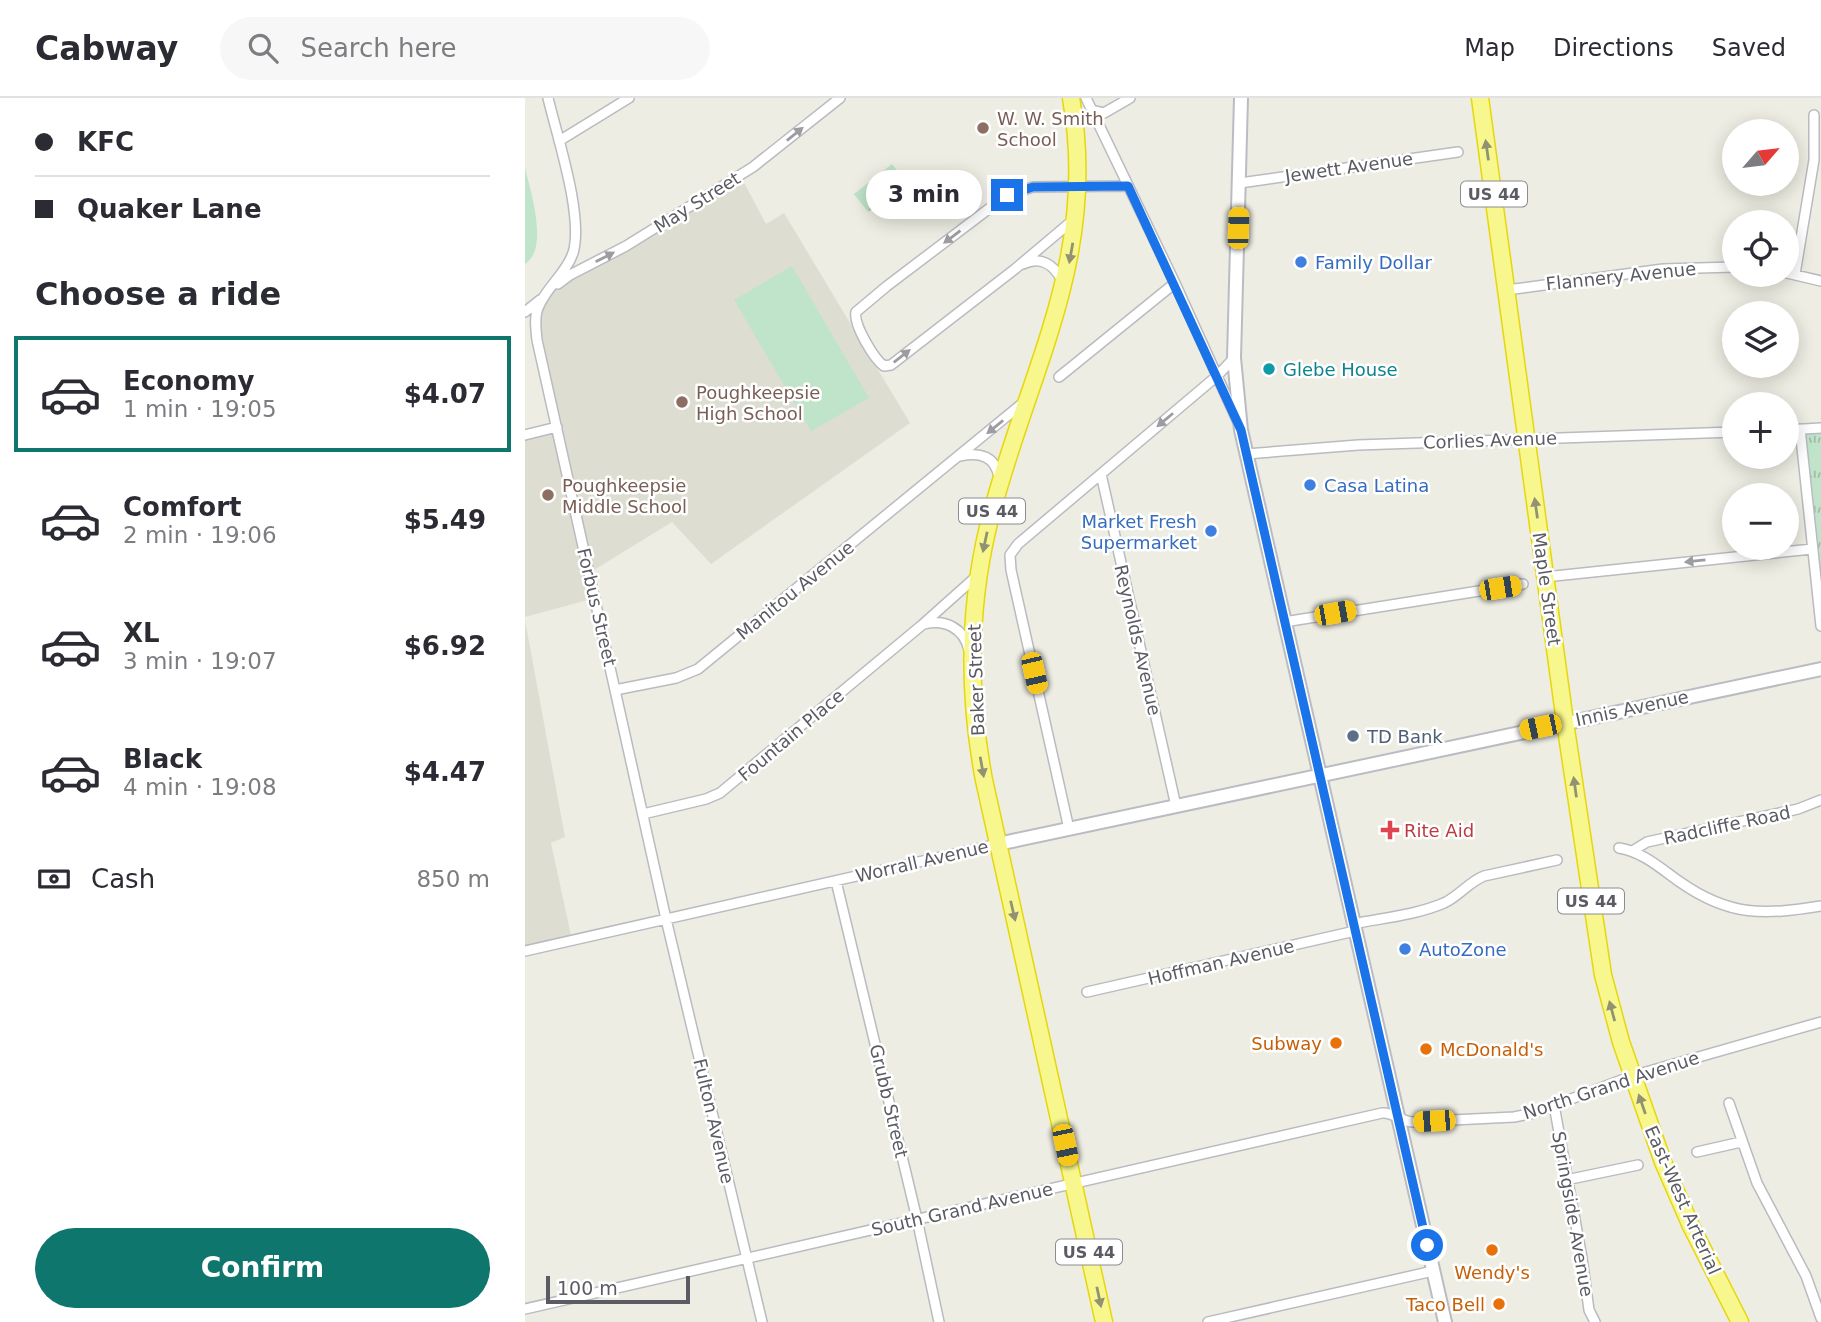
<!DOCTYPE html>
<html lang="en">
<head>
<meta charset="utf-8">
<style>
  body { margin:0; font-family:"DejaVu Sans",sans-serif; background:#f7f7f7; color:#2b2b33; height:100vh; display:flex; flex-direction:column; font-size:26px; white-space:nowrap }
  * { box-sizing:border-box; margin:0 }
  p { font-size:23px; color:#7c7c81 }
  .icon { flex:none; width:38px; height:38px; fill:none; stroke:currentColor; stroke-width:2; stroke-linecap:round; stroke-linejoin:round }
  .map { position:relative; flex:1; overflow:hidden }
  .details { display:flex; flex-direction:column; background:#fff; width:525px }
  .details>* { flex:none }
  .banner { display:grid; align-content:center; height:154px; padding:0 35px; background:#fff }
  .needle { width:46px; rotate:62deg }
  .tools { position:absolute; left:1197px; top:21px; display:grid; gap:14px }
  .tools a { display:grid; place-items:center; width:77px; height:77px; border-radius:50%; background:#fff; box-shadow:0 4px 18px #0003; font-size:35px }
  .scale { position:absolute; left:21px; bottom:18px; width:144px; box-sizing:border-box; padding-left:7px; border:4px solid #5b5c63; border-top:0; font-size:19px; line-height:24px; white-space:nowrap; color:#5b5c63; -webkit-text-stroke:5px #fff; paint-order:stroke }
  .end { position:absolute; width:32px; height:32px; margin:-16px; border:9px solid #1a73e8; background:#fff; box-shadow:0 0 0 4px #fff }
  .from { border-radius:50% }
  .bubble { position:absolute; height:49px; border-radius:24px; background:#fff; box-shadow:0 4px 18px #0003; font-size:23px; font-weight:700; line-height:49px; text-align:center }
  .car { position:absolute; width:21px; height:42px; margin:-21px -10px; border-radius:9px; box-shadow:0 0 5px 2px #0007; background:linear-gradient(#f5c518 24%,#345 0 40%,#f5c518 0 76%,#345 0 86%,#f5c518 0) }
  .banner b { display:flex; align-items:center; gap:24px; height:66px; font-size:26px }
  .banner b+b { border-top:2px solid #e1e1e2 }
  .banner i { width:18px; height:18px; background:#2b2b33 }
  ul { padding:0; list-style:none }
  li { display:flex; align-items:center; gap:21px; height:116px; margin:0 14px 10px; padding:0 21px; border:4px solid transparent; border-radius:0px }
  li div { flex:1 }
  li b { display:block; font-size:26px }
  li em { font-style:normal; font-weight:700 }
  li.active { border-color:#0f766e }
  li>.icon { width:63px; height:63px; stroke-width:1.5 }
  h2 { padding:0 35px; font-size:32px; line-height:84px }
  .pay { display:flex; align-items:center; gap:18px; height:77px; padding:0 35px; font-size:26px }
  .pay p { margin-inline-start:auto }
  .cta { display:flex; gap:14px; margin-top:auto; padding:14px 35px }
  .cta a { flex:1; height:80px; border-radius:42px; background:#0f766e; color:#fff; font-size:28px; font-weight:700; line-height:80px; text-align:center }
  header { display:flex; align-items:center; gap:42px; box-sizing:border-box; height:98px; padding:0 35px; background:#fff; border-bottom:2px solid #e1e1e2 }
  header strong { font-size:33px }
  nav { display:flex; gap:38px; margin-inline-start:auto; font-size:24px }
  .search { width:490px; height:63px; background:#f7f7f7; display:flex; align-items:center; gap:18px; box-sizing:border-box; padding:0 24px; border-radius:38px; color:#7c7c81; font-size:26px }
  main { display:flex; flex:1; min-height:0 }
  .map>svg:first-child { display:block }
  .education { fill:#ddddd1 }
  .park { fill:url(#park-tufts) }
  .pitch { fill:#c0e4c9 }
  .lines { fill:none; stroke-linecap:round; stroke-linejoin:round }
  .street-casing { stroke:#babbc1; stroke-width:12 }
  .secondary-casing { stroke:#bbbcc3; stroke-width:16 }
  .highway-casing { stroke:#e6d70a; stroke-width:19 }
  .street { stroke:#fff; stroke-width:9 }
  .secondary { stroke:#fff; stroke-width:12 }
  .highway { stroke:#f8f78e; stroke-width:16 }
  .oneway { fill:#9d9da1 }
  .oneway2 { fill:#929272 }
  .route { stroke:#1a73e8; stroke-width:9 }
  .education-dot { fill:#8d6e63; stroke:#fff; stroke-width:2.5 }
  .shop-dot { fill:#3f7fe0; stroke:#fff; stroke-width:2.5 }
  .culture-dot { fill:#0f9aa8; stroke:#fff; stroke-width:2.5 }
  .service-dot { fill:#5c6f8a; stroke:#fff; stroke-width:2.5 }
  .health-dot { fill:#e0444e; stroke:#fff; stroke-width:2.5 }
  .food-dot { fill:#e8710a; stroke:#fff; stroke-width:2.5 }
  .labels { text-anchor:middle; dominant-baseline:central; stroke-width:5; stroke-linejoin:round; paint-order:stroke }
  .shield { fill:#fff; stroke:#8c8d92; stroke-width:2 }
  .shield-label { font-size:16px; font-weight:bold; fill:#5b5c63 }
  .education-label { font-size:18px; fill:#785e54; stroke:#fff; text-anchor:start }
  .street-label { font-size:18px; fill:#5b5c63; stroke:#fff }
  .shop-label { font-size:18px; fill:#366cbe; stroke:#fff; text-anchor:start }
  .culture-label { font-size:18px; fill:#0d838f; stroke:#fff; text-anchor:start }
  .service-label { font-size:18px; fill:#4e5e75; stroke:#fff; text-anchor:start }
  .health-label { font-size:18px; fill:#be3a42; stroke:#fff; text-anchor:start }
  .food-label { font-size:18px; fill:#c56008; stroke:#fff; text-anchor:end }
</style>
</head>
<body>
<header>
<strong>Cabway</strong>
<div class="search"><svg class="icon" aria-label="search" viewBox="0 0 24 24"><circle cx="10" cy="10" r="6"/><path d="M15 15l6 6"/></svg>Search here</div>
<nav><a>Map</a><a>Directions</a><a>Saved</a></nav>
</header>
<main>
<section class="details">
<div class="banner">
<b><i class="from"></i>KFC</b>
<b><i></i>Quaker Lane</b>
</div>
<h2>Choose a ride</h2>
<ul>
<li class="active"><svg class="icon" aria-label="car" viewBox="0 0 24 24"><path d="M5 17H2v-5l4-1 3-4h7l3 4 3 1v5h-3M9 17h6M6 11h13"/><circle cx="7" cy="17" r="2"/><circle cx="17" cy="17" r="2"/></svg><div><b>Economy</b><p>1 min · 19:05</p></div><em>$4.07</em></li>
<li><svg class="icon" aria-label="car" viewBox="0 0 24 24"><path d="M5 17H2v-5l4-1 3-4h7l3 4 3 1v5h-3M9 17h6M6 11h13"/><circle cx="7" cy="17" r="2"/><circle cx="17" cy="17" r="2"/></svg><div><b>Comfort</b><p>2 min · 19:06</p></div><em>$5.49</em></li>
<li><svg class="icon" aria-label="car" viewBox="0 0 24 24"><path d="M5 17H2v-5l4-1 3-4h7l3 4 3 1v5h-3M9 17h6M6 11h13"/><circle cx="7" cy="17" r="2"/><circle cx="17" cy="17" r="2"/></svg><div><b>XL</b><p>3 min · 19:07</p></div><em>$6.92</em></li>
<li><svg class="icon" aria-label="car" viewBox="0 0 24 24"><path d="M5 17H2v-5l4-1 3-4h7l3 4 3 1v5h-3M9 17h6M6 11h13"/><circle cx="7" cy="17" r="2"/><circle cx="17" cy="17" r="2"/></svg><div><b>Black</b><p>4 min · 19:08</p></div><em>$4.47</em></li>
</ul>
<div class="pay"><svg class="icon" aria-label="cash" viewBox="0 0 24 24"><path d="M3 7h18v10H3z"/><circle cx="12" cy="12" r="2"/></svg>Cash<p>850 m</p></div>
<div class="cta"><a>Confirm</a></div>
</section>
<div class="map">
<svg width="1296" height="1224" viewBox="0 0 1296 1224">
  <defs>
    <pattern id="park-tufts" width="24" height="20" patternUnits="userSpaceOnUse" patternTransform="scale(1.75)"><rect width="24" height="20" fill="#c0e4c9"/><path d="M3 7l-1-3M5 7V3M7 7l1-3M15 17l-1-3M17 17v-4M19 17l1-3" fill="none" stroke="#9fbca7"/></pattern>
  </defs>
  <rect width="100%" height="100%" fill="#edede3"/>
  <!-- education -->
  <path class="education" d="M215,77L241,126L259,115L385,325L186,466L147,424L64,475L70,500L0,519V337L31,329L11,225L22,195Z
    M0,522L40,739L26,745L47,842L0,853Z"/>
  <!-- park -->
  <path class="park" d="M367,66L383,87L362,103L360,101L343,114L329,96Z
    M1296,330V528L1275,331Z"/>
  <!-- pitch -->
  <path class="pitch" d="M0,70C6,94 24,151 0,166Z
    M267,168L344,300L286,333L209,202Z"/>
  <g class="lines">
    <defs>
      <path id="street" d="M23,0C32,38 59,119 48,155C41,176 21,189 13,210C9,220 11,232 12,242L141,821L237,1224
        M561,0L650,185L712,322
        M567,12L579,15L605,0
        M34,43L104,0
        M715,85L933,54
        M547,123L490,171L366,267L359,268C349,261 328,226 331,214L362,188L482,97L508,89L603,88
        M498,166C515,158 529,166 537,183
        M1262,175L1296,183
        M1270,176L1289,62V17
        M33,186L45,177L101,148L228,69L315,0
        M982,192L1138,171L1209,169
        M0,214L15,202
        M534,279L650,185
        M1275,331L1296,528
        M1262,332L1296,330
        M0,337L32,329
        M721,356L833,347L1209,334
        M435,358C455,354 470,358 474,379
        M576,376L651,708
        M1020,479L1287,451
        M759,524L998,486
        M399,526C420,521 439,530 444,552
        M90,592L151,580L173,571L498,305
        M118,716L181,701L195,695L397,527L453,477
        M544,731L486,472L485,457L493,446L692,278L709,260
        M1094,750C1118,754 1135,770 1155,784C1205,819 1239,817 1296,808
        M1109,752L1122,744L1273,711L1296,702
        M311,783L392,1121L414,1224
        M828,826C857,820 891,817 919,805C934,798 944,784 959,778L1032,762
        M0,853L473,746
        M562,894L830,833
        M1204,1005L1232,1085L1281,1178L1296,1220
        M1029,1007L1057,1160L1064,1212L1070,1224
        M1172,1054L1216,1044
        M1041,1082L1113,1067
        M0,1211L857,1015C868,1014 876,1023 887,1024L989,1019L1009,1015L1107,978L1296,924
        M683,1224L908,1173"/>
      <path id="secondary" d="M716,0L709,260L716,332L920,1224
        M473,746L1296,571"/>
      <path id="highway" d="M546,0C575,163 500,278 463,429C443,513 443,598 459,682L579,1224
        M955,0L1040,624L1078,877L1096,944L1138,1064L1166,1128L1215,1224"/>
    </defs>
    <!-- street casing -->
    <use href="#street" class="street-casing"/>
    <!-- secondary casing -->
    <use href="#secondary" class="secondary-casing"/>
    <!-- highway casing -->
    <use href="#highway" class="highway-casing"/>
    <!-- street -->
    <use href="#street" class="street"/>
    <!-- secondary -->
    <use href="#secondary" class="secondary"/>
    <!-- highway -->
    <use href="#highway" class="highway"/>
  </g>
  <!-- one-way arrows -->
  <defs><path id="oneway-solid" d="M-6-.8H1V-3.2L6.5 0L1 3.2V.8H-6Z" transform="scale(1.75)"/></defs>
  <g class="oneway">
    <use href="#oneway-solid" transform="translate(270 36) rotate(-39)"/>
    <use href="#oneway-solid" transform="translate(427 139) rotate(143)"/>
    <use href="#oneway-solid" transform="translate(80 159) rotate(-27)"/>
    <use href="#oneway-solid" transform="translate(377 258) rotate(-38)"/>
    <use href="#oneway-solid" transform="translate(640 322) rotate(140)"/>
    <use href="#oneway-solid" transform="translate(470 329) rotate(141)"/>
    <use href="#oneway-solid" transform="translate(1170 463) rotate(174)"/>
  </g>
  <g class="oneway2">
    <use href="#oneway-solid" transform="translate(962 52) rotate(-98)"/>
    <use href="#oneway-solid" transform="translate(546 155) rotate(100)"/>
    <use href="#oneway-solid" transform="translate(1011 410) rotate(-98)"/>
    <use href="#oneway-solid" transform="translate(460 444) rotate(102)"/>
    <use href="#oneway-solid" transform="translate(457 669) rotate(80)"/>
    <use href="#oneway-solid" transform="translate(1050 689) rotate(-98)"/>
    <use href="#oneway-solid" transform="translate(488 813) rotate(77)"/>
    <use href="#oneway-solid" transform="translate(1087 913) rotate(-105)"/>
    <use href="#oneway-solid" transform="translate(1117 1006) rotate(-109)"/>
    <use href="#oneway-solid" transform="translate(574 1199) rotate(78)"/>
  </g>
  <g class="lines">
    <!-- route -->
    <path class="route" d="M482,97L508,89L603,88L716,332L902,1147"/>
  </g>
  <!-- markers -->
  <g class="education-dot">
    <circle cx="458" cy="30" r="7"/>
    <circle cx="157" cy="304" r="7"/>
    <circle cx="23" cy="397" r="7"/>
  </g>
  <g class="shop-dot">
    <circle cx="776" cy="164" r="7"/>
    <circle cx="785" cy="387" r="7"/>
    <circle cx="686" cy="433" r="7"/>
    <circle cx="880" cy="851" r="7"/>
  </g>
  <circle class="culture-dot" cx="744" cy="271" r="7"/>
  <circle class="service-dot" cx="828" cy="638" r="7"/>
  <path class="health-dot" d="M861.5 721.5h7v7h7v7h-7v7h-7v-7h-7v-7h7z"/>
  <g class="food-dot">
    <circle cx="811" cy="945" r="7"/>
    <circle cx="901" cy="951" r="7"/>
    <circle cx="967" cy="1152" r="7"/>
    <circle cx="974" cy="1206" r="7"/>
  </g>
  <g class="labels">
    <!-- shield labels -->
    <g class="shield">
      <rect x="936" y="83.5" width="66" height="25" rx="5"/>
      <rect x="434" y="400.5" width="66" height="25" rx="5"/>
      <rect x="1033" y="790.5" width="66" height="25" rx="5"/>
      <rect x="531" y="1141.5" width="66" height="25" rx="5"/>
    </g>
    <g class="shield-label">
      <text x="969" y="96">US 44</text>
      <text x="467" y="413">US 44</text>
      <text x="1066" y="803">US 44</text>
      <text x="564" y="1154">US 44</text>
    </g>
    <!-- education labels -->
    <g class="education-label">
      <text x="472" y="20">W. W. Smith<tspan x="472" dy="21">School</tspan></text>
      <text x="171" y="294">Poughkeepsie<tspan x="171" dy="21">High School</tspan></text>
      <text x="37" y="387">Poughkeepsie<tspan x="37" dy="21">Middle School</tspan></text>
    </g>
    <!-- street labels -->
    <g class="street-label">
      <text transform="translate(824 69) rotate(-8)">Jewett Avenue</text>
      <text transform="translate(172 104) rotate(-32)">May Street</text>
      <text transform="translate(1096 178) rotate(-6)">Flannery Avenue</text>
      <text transform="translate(965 342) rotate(-2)">Corlies Avenue</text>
      <text transform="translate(1022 491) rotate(82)">Maple Street</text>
      <text transform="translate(270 492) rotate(-39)">Manitou Avenue</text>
      <text transform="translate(72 509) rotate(77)">Forbus Street</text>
      <text transform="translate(613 542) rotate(77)">Reynolds Avenue</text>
      <text transform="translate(451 582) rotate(-92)">Baker Street</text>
      <text transform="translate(1107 610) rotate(-12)">Innis Avenue</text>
      <text transform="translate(266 637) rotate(-40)">Fountain Place</text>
      <text transform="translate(1202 727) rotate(-12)">Radcliffe Road</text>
      <text transform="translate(397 763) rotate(-13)">Worrall Avenue</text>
      <text transform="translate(696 864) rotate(-13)">Hoffman Avenue</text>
      <text transform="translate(1086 987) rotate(-18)">North Grand Avenue</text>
      <text transform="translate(364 1003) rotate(77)">Grubb Street</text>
      <text transform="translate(189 1023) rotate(77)">Fulton Avenue</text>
      <text transform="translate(1158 1102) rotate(66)">East-West Arterial</text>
      <text transform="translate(437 1111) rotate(-13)">South Grand Avenue</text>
      <text transform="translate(1048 1116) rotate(80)">Springside Avenue</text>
    </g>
    <!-- shop labels -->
    <g class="shop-label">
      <text x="790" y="164">Family Dollar</text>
      <text x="799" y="387">Casa Latina</text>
      <text x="672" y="423" text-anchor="end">Market Fresh<tspan x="672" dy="21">Supermarket</tspan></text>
      <text x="894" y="851">AutoZone</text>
    </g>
    <!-- culture labels -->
    <g class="culture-label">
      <text x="758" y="271">Glebe House</text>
    </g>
    <!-- service labels -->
    <g class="service-label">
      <text x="842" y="638">TD Bank</text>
    </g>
    <!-- health labels -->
    <g class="health-label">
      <text x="879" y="732">Rite Aid</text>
    </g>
    <!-- food labels -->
    <g class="food-label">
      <text x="797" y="945">Subway</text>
      <text x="915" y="951" text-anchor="start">McDonald's</text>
      <text x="967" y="1174" text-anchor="middle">Wendy's</text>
      <text x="960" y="1206">Taco Bell</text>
    </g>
  </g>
</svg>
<div class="tools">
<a><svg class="needle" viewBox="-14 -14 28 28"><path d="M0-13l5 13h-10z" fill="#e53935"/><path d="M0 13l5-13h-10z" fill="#7c7c81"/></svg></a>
<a><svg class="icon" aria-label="locate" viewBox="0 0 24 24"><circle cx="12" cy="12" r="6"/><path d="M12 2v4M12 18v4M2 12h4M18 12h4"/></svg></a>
<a><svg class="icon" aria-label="layers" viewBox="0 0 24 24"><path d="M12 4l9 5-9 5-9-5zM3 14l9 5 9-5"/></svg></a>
<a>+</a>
<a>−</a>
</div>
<div class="scale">100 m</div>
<i class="end from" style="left:902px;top:1147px"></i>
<i class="end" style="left:482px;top:97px"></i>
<div class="bubble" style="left:341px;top:72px;width:116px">3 min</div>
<i class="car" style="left:713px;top:130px;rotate:2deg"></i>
<i class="car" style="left:975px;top:490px;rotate:81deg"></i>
<i class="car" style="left:810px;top:515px;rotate:80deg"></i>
<i class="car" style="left:509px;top:575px;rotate:167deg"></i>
<i class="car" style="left:1015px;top:629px;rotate:258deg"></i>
<i class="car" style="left:909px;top:1023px;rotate:267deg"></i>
<i class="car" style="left:540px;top:1047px;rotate:168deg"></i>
</div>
</main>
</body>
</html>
